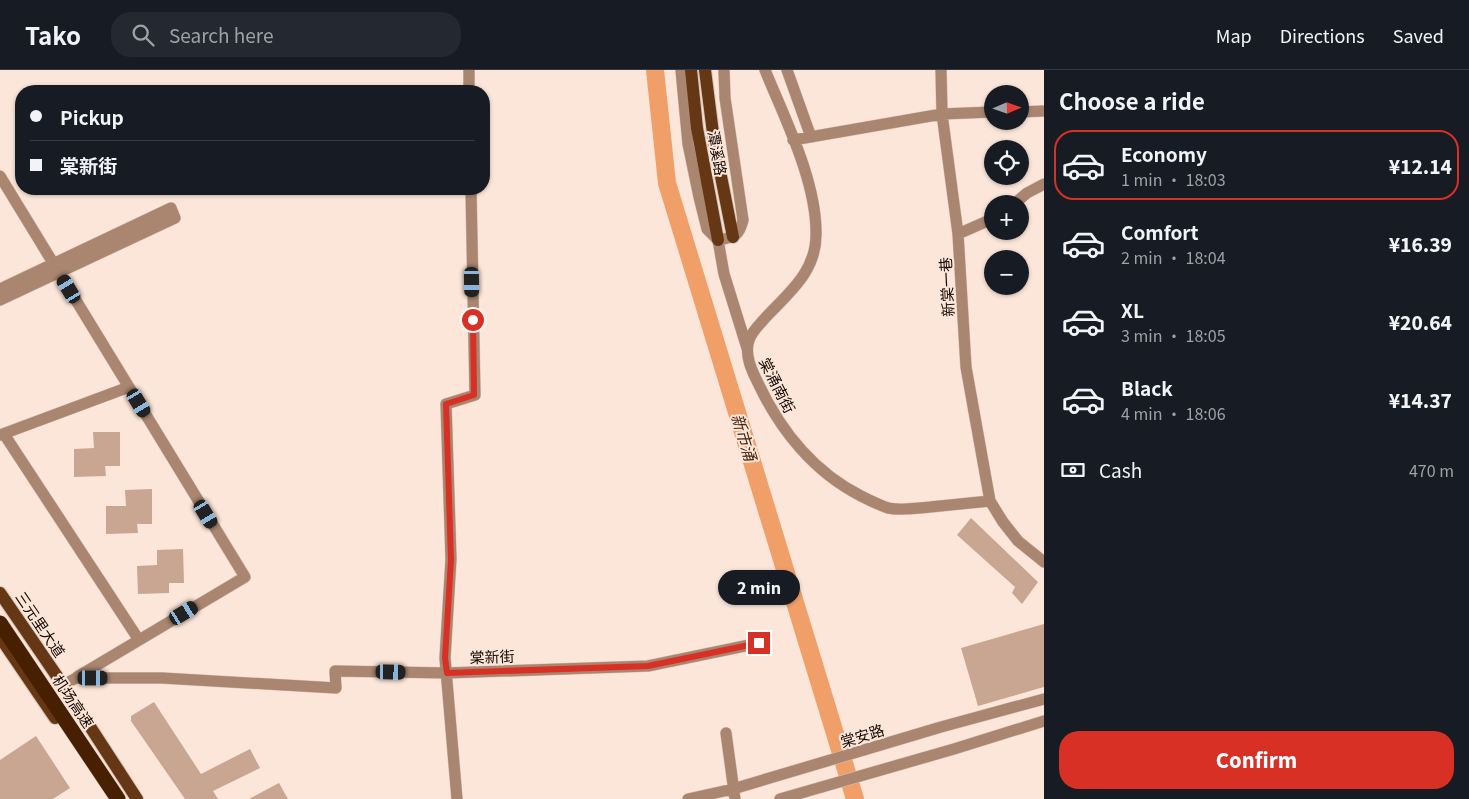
<!DOCTYPE html>
<html lang="en">
<head>
<meta charset="utf-8">
<style>
  body { margin:0; font-family:Georgia,"Noto Sans SC",serif; background:#242831; color:#f1f3f6; height:100vh; display:flex; flex-direction:column; font-size:19px; white-space:nowrap }
  * { box-sizing:border-box; margin:0 }
  p { font-size:16px; color:#9ea1a6 }
  .icon { flex:none; width:28px; height:28px; fill:none; stroke:currentColor; stroke-width:2; stroke-linecap:round; stroke-linejoin:round }
  .map { position:relative; flex:1; overflow:hidden }
  .drawer { display:flex; flex-direction:column; background:#171b24; width:425px }
  .drawer>* { flex:none }
  .banner { position:absolute; left:15px; top:15px; width:475px; height:110px; border-radius:20px; box-shadow:0 1px 4px #0004; display:grid; align-content:center; height:110px; padding:0 15px; background:#171b24 }
  .needle { width:32px; rotate:88deg }
  .buttons { position:absolute; left:984px; top:15px; display:grid; gap:10px }
  .buttons a { display:grid; place-items:center; width:45px; height:45px; border-radius:50%; background:#171b24; box-shadow:0 1px 4px #0004; font-size:25px }
  .end { position:absolute; width:22px; height:22px; margin:-11px; border:6px solid #d93025; background:#fff; box-shadow:0 0 0 2px #fff }
  .from { border-radius:50% }
  .bubble { position:absolute; height:35px; border-radius:18px; background:#171b24; box-shadow:0 1px 4px #0004; font-size:16px; font-weight:800; line-height:35px; text-align:center }
  .car { position:absolute; width:15px; height:30px; margin:-15px -8px; border-radius:6px; box-shadow:0 0 4px 1px #0007; background:linear-gradient(#222 24%,#8ab4d8 0 40%,#222 0 76%,#8ab4d8 0 86%,#222 0) }
  .banner b { display:flex; align-items:center; gap:18px; height:48px; font-size:19px }
  .banner b+b { border-top:1px solid #363941 }
  .banner i { width:12px; height:12px; background:#f1f3f6 }
  ul { padding:0; list-style:none }
  li { display:flex; align-items:center; gap:15px; height:70px; margin:0 10px 8px; padding:0 5px; border:2px solid transparent; border-radius:20px }
  li div { flex:1 }
  li b { display:block; font-size:19px }
  li em { font-style:normal; font-weight:800 }
  li.selected { border-color:#d93025 }
  li>.icon { width:45px; height:45px; stroke-width:1.5 }
  h2 { padding:0 15px; font-size:22px; line-height:60px }
  .pay { display:flex; align-items:center; gap:12px; height:55px; padding:0 15px; font-size:19px }
  .pay p { margin-inline-start:auto }
  .primary-button { display:flex; gap:10px; margin-top:auto; padding:10px 15px }
  .primary-button a { flex:1; height:58px; border-radius:20px; background:#d93025; color:#fff; font-size:20px; font-weight:800; line-height:58px; text-align:center }
  header { display:flex; align-items:center; gap:30px; box-sizing:border-box; height:70px; padding:0 25px; background:#171b24; border-bottom:1px solid #363941 }
  header strong { font-size:24px }
  nav { display:flex; gap:28px; margin-inline-start:auto; font-size:18px }
  .search { width:350px; height:45px; background:#242831; display:flex; align-items:center; gap:12px; box-sizing:border-box; padding:0 18px; border-radius:20px; color:#9ea1a6; font-size:19px }
  main { display:flex; flex:1; min-height:0 }
  .map>svg:first-child { display:block }
  .lines { fill:none; stroke-linecap:round; stroke-linejoin:round }
  .river { stroke:#f19f68; stroke-width:18 }
  .building { fill:#c8a691 }
  .minor-casing { stroke:#d7c3b7; stroke-width:12 }
  .major-casing { stroke:#d7c3b7; stroke-width:14 }
  .highway-casing { stroke:#d7c3b7; stroke-width:16 }
  .minor { stroke:#aa8670; stroke-width:11 }
  .major { stroke:#663714; stroke-width:12 }
  .highway { stroke:#472001; stroke-width:15 }
  .route { stroke:#d93025; stroke-width:6 }
  .labels { text-anchor:middle; dominant-baseline:central; stroke-width:4; stroke-linejoin:round; paint-order:stroke }
  .street-label { font-size:15px; fill:#160a04; stroke:#fce6d9 }
  .water-label { font-size:16px; font-style:italic; fill:#47260f; stroke:#fce6d9 }
</style>
</head>
<body>
<header>
<strong>Tako</strong>
<div class="search"><svg class="icon" aria-label="search" viewBox="0 0 24 24"><circle cx="10" cy="10" r="6"/><path d="M15 15l6 6"/></svg>Search here</div>
<nav><a>Map</a><a>Directions</a><a>Saved</a></nav>
</header>
<main>
<div class="map">
<svg width="1044" height="729" viewBox="0 0 1044 729">
  <rect width="100%" height="100%" fill="#fce6d9"/>
  <g class="lines">
    <!-- river -->
    <path class="river" d="M655,0L667,113L855,729"/>
  </g>
  <!-- building -->
  <path class="building" d="M93,362H120V396H105L106,406L74,407V379L94,378Z
    M152,419V454H137L138,463L106,464V436H126L125,420Z
    M971,448L1038,512L1022,534L1012,523L1015,517L957,465Z
    M183,479L184,513H169V523L138,524L137,496L157,495V480Z
    M1044,554V617L978,636L961,578Z
    M154,632L201,704L250,679L260,698L213,721L218,729H185L131,651V646Z
    M36,666L70,718L53,729H0V690Z
    M279,713L288,729H249Z"/>
  <g class="lines">
    <defs>
      <path id="minor" d="M469,0V21
        M681,0L688,74L699,127L707,159L718,170
        M765,0C785,49 817,112 816,165C816,201 790,222 767,246C760,254 752,261 749,270C744,285 752,301 758,313C780,360 814,402 861,426C869,430 879,435 888,438C902,441 916,438 930,437C950,435 970,433 990,431
        M787,0L811,67
        M941,0L942,44L958,164L966,297L990,431L1003,452L1018,471L1044,492
        M1020,42L1044,41
        M793,70L942,44L992,42
        M0,106L245,507L77,607
        M1014,134L1027,123L1044,114
        M958,164L992,149
        M718,170C734,167 739,167 743,150L725,28L724,0
        M718,170L724,204L747,278
        M0,219L171,138L175,148L0,230
        M4,364L139,570
        M0,365L129,317
        M63,615L76,608H162L336,618L335,601L447,603L648,596L759,573
        M726,663L735,729
        M457,729L445,588L451,489L446,334L475,325L471,119
        M688,729L733,719L941,657L1044,629
        M780,729L954,679L1044,651"/>
      <path id="major" d="M691,0L697,58L718,170
        M705,0L714,71L733,167
        M0,523L63,615L137,729
        M0,567L55,648"/>
      <path id="highway" d="M0,553L118,729"/>
    </defs>
    <!-- minor casing -->
    <use href="#minor" class="minor-casing"/>
    <!-- major casing -->
    <use href="#major" class="major-casing"/>
    <!-- highway casing -->
    <use href="#highway" class="highway-casing"/>
    <!-- minor -->
    <use href="#minor" class="minor"/>
    <!-- major -->
    <use href="#major" class="major"/>
    <!-- highway -->
    <use href="#highway" class="highway"/>
  </g>
  <g class="lines">
    <!-- route -->
    <path class="route" d="M473,250L474,325L446,334L451,490L445,588L447,603L648,596L759,573"/>
  </g>
  <g class="labels">
    <!-- street labels -->
    <g class="street-label">
      <text transform="translate(718 83) rotate(80)">潭溪路</text>
      <text transform="translate(946 217) rotate(-93)">新棠一巷</text>
      <text transform="translate(778 315) rotate(63)">棠涌南街</text>
      <text transform="translate(41 554) rotate(56)">三元里大道</text>
      <text transform="translate(492 586) rotate(-2)">棠新街</text>
      <text transform="translate(74 631) rotate(56)">机场高速</text>
      <text transform="translate(862 665) rotate(-17)">棠安路</text>
    </g>
    <!-- water labels -->
    <g class="water-label">
      <text transform="translate(745 367) rotate(73)">新市涌</text>
    </g>
  </g>
</svg>
<div class="buttons">
<a><svg class="needle" viewBox="-14 -14 28 28"><path d="M0-13l5 13h-10z" fill="#e53935"/><path d="M0 13l5-13h-10z" fill="#9ea1a6"/></svg></a>
<a><svg class="icon" aria-label="locate" viewBox="0 0 24 24"><circle cx="12" cy="12" r="6"/><path d="M12 2v4M12 18v4M2 12h4M18 12h4"/></svg></a>
<a>+</a>
<a>−</a>
</div>
<i class="end from" style="left:473px;top:250px"></i>
<i class="end" style="left:759px;top:573px"></i>
<div class="bubble" style="left:718px;top:500px;width:82px">2 min</div>
<i class="car" style="left:472px;top:212px;rotate:179deg"></i>
<i class="car" style="left:69px;top:219px;rotate:329deg"></i>
<i class="car" style="left:139px;top:333px;rotate:149deg"></i>
<i class="car" style="left:206px;top:444px;rotate:149deg"></i>
<i class="car" style="left:184px;top:543px;rotate:59deg"></i>
<i class="car" style="left:391px;top:602px;rotate:91deg"></i>
<i class="car" style="left:93px;top:608px;rotate:90deg"></i>
<div class="banner">
<b><i class="from"></i>Pickup</b>
<b><i></i>棠新街</b>
</div>
</div>
<section class="drawer">
<h2>Choose a ride</h2>
<ul>
<li class="selected"><svg class="icon" aria-label="car" viewBox="0 0 24 24"><path d="M5 17H2v-5l4-1 3-4h7l3 4 3 1v5h-3M9 17h6M6 11h13"/><circle cx="7" cy="17" r="2"/><circle cx="17" cy="17" r="2"/></svg><div><b>Economy</b><p>1 min · 18:03</p></div><em>¥12.14</em></li>
<li><svg class="icon" aria-label="car" viewBox="0 0 24 24"><path d="M5 17H2v-5l4-1 3-4h7l3 4 3 1v5h-3M9 17h6M6 11h13"/><circle cx="7" cy="17" r="2"/><circle cx="17" cy="17" r="2"/></svg><div><b>Comfort</b><p>2 min · 18:04</p></div><em>¥16.39</em></li>
<li><svg class="icon" aria-label="car" viewBox="0 0 24 24"><path d="M5 17H2v-5l4-1 3-4h7l3 4 3 1v5h-3M9 17h6M6 11h13"/><circle cx="7" cy="17" r="2"/><circle cx="17" cy="17" r="2"/></svg><div><b>XL</b><p>3 min · 18:05</p></div><em>¥20.64</em></li>
<li><svg class="icon" aria-label="car" viewBox="0 0 24 24"><path d="M5 17H2v-5l4-1 3-4h7l3 4 3 1v5h-3M9 17h6M6 11h13"/><circle cx="7" cy="17" r="2"/><circle cx="17" cy="17" r="2"/></svg><div><b>Black</b><p>4 min · 18:06</p></div><em>¥14.37</em></li>
</ul>
<div class="pay"><svg class="icon" aria-label="cash" viewBox="0 0 24 24"><path d="M3 7h18v10H3z"/><circle cx="12" cy="12" r="2"/></svg>Cash<p>470 m</p></div>
<div class="primary-button"><a>Confirm</a></div>
</section>
</main>
</body>
</html>
